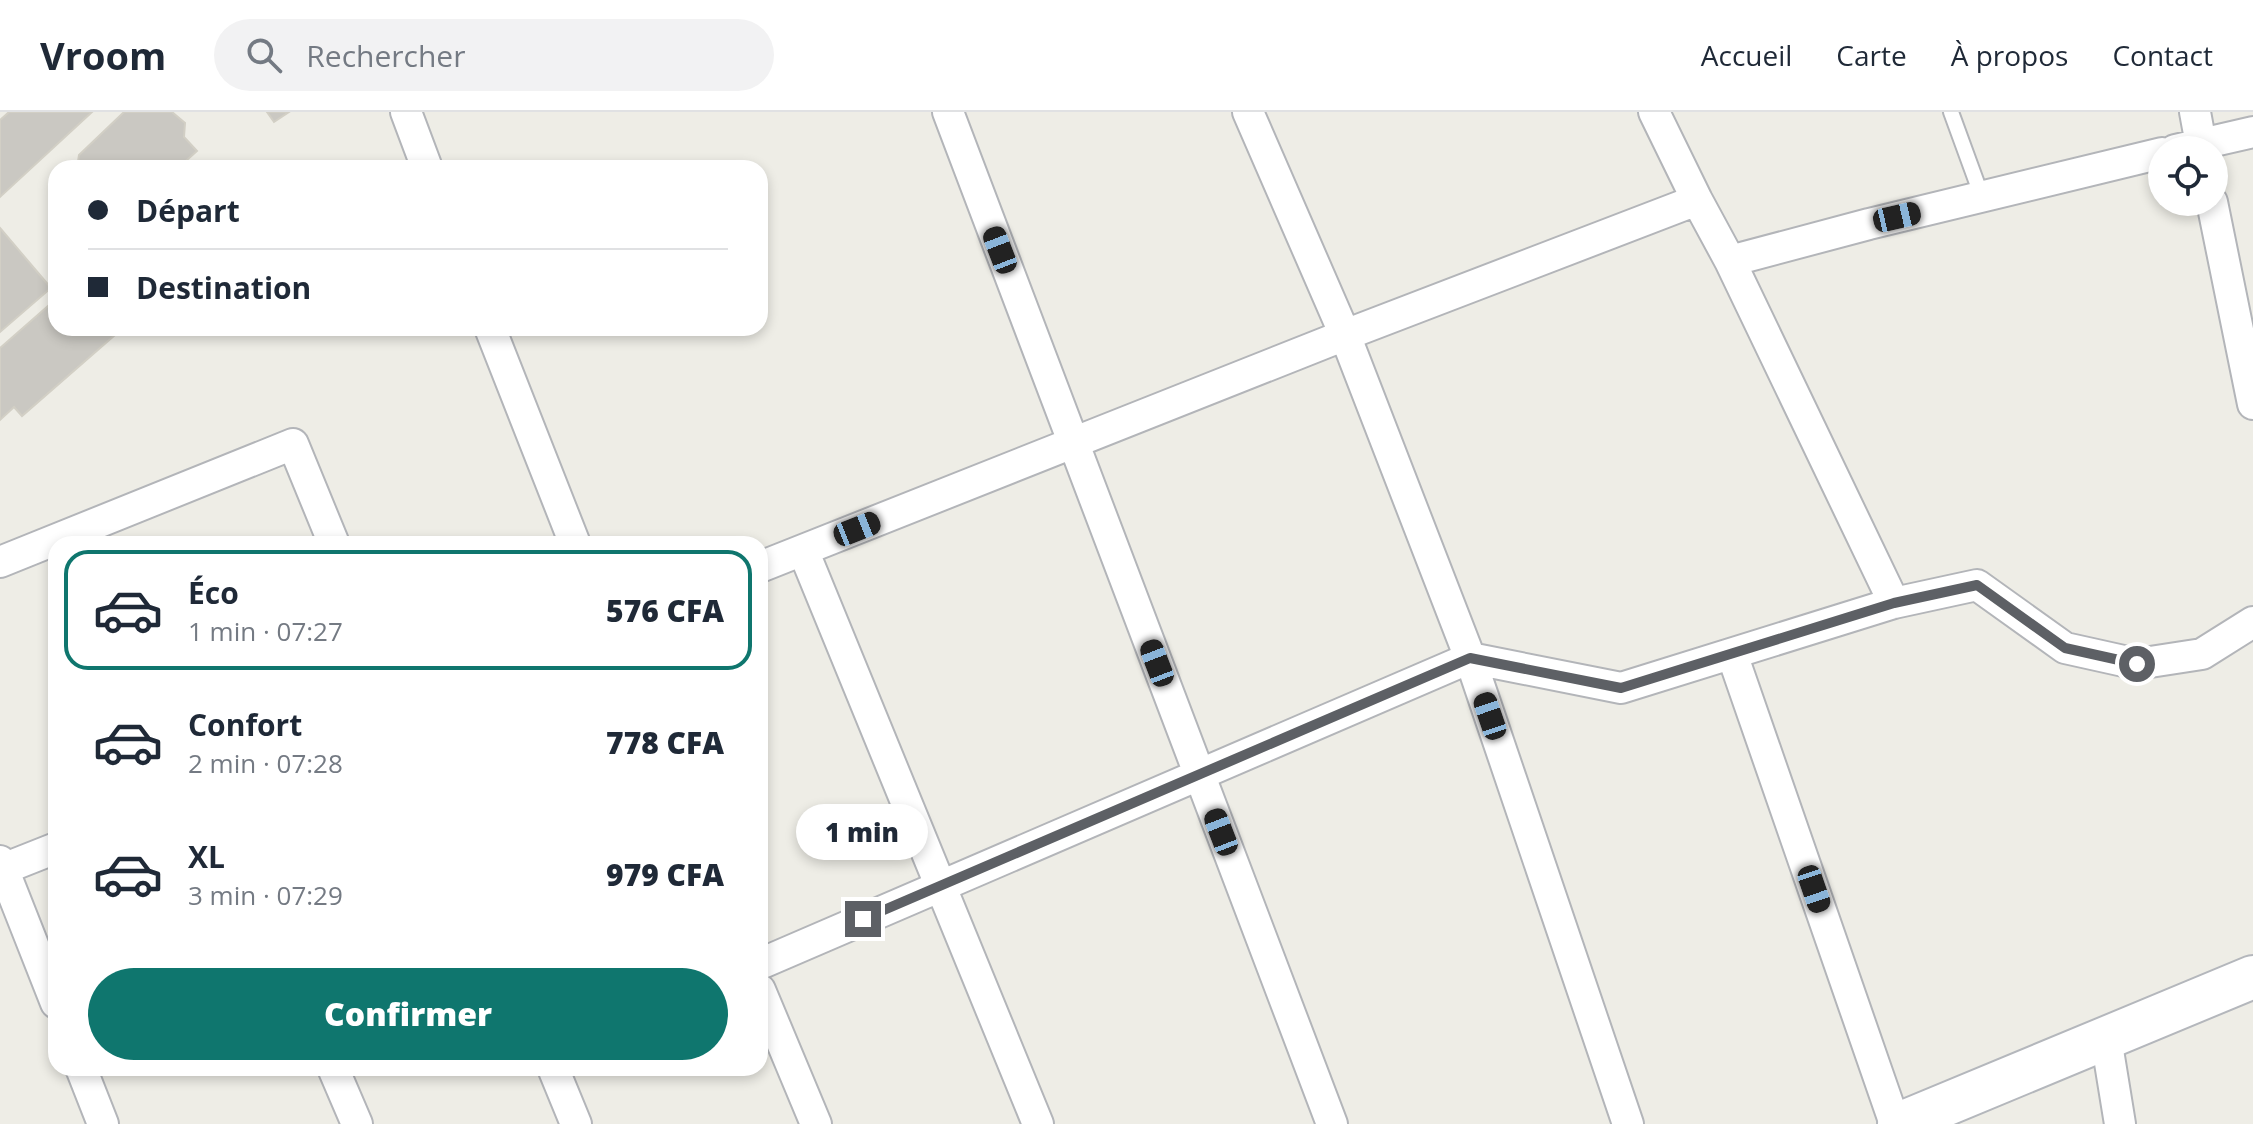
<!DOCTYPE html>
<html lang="fr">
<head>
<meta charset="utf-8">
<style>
  body { margin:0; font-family:"Open Sans",sans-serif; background:#f2f2f3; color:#1f2937; height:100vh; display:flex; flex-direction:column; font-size:30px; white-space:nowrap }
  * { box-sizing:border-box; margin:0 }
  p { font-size:26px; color:#747a83 }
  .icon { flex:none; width:44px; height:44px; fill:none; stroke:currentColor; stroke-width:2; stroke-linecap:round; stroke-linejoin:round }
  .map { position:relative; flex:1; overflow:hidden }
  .panel { position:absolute; left:48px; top:424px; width:720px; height:540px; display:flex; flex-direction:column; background:#fff; border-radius:24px; box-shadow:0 4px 12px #0003 }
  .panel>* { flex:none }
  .guide { position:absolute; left:48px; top:48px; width:720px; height:176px; border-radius:24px; box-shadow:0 4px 12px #0003; display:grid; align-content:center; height:176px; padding:0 40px; background:#fff }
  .buttons { position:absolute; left:2148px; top:24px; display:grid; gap:16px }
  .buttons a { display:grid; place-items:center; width:80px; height:80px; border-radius:50%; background:#fff; box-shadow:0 4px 12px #0003; font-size:40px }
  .end { position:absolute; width:36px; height:36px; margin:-18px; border:10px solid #5d6065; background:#fff; box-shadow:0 0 0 4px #fff }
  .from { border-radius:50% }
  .bubble { position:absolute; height:56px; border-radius:28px; background:#fff; box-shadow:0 4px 12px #0003; font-size:26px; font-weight:800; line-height:56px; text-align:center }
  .car { position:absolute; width:24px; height:48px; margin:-24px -12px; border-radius:10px; box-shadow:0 0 6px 2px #0007; background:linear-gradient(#222 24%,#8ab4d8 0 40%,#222 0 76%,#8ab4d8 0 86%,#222 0) }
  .guide b { display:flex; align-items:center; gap:28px; height:76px; font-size:30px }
  .guide b+b { border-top:2px solid #e0e1e3 }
  .guide i { width:20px; height:20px; background:#1f2937 }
  ul { padding:14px 0 0; list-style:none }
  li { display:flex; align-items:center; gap:24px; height:120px; margin:0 16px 12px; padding:0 24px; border:4px solid transparent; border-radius:24px }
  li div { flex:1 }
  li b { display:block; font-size:30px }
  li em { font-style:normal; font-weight:800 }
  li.selected { border-color:#0f766e }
  li>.icon { width:72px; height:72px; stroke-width:1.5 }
  .action { display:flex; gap:16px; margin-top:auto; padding:16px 40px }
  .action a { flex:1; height:92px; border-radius:48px; background:#0f766e; color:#fff; font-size:32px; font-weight:800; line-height:92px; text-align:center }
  header { display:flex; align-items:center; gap:48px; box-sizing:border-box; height:112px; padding:0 40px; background:#fff; border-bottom:2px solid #e0e1e3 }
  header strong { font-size:38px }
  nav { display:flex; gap:44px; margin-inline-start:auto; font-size:28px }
  .search { width:560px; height:72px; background:#f2f2f3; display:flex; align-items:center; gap:20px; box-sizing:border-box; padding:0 28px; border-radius:44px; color:#747a83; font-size:30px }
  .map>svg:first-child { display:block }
  .building { fill:#cac8c2; stroke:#d2cfc5; stroke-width:2 }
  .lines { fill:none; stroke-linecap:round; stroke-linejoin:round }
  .lane-casing { stroke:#b3b5b9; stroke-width:18 }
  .street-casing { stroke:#b3b5b9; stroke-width:34 }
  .secondary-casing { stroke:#b4b7bc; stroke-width:46 }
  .lane { stroke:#fff; stroke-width:14 }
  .street { stroke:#fff; stroke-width:30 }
  .secondary { stroke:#fff; stroke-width:42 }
  .route { stroke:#5d6065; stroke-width:10 }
</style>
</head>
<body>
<header>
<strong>Vroom</strong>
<div class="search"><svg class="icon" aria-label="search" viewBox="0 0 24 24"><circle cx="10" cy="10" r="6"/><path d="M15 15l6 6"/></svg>Rechercher</div>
<nav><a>Accueil</a><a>Carte</a><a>À propos</a><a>Contact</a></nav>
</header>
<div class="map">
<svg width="2253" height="1012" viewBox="0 0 2253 1012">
  <rect width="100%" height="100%" fill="#eeede6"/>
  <!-- building -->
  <path class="building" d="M9,0H92L0,85V8Z
    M124,0H172L185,11L184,25L197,39L178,56H77L79,43Z
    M267,0H289L274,10Z
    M0,116L51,176L0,220Z
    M56,187V216H123L22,304L14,295L0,308V236Z"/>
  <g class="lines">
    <defs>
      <path id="lane" d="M1951,0L1982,85"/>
      <path id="street" d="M406,0L427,56
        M948,0L1332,1012
        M1248,0L1345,223L1470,546L1628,1012
        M1654,0L1697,88L1730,149L1894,491
        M2195,0L2202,38
        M2175,38L2253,20
        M2212,90L2253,292
        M1730,149L1869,112L2162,41
        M490,216L575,432
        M803,438L1038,1012
        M0,450L293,332L334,432
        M760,455L1345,223L1697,88
        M1732,542L1895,1012
        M0,749L56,891
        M3,757L56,736
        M760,852L1470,546L1621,576L1894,491L1977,473L2065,536L2137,552L2202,542L2253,510
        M760,878L816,1012
        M2106,926L2120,1012
        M81,956L103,1012
        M333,956L357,1012
        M553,956L576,1012"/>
      <path id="secondary" d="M1899,1012L2253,865"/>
    </defs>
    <!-- lane casing -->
    <use href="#lane" class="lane-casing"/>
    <!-- street casing -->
    <use href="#street" class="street-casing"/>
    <!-- secondary casing -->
    <use href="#secondary" class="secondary-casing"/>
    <!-- lane -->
    <use href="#lane" class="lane"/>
    <!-- street -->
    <use href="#street" class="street"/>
    <!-- secondary -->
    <use href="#secondary" class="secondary"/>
  </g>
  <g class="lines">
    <!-- route -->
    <path class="route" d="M863,807L1470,546L1621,576L1894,491L1977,473L2065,536L2137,552"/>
  </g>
</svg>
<div class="buttons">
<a><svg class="icon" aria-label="locate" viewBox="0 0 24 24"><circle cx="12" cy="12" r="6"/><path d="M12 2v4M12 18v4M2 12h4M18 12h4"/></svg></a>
</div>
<i class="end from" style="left:2137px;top:552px"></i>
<i class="end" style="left:863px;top:807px"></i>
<div class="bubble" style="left:796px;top:692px;width:132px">1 min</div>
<i class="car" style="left:1897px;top:105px;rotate:77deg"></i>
<i class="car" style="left:1000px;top:138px;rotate:339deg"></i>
<i class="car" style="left:857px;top:417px;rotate:68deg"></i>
<i class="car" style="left:1157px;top:551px;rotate:339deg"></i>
<i class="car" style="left:1490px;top:604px;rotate:341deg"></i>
<i class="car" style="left:1221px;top:720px;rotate:339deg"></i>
<i class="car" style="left:1814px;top:777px;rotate:161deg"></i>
<div class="guide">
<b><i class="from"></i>Départ</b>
<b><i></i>Destination</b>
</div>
<section class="panel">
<ul>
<li class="selected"><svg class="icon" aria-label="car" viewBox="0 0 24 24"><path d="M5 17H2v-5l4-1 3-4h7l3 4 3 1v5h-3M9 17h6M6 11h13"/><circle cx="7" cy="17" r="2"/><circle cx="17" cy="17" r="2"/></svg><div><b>Éco</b><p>1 min · 07:27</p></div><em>576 CFA</em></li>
<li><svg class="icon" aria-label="car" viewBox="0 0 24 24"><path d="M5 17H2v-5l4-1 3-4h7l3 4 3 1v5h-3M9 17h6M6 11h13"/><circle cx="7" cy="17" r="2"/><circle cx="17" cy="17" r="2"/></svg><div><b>Confort</b><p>2 min · 07:28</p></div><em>778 CFA</em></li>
<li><svg class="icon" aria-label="car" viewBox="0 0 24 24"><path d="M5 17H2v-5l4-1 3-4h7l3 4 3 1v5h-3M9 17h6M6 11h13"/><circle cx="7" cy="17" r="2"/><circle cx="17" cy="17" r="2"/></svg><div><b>XL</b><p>3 min · 07:29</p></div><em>979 CFA</em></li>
</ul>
<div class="action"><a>Confirmer</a></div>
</section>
</div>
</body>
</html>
